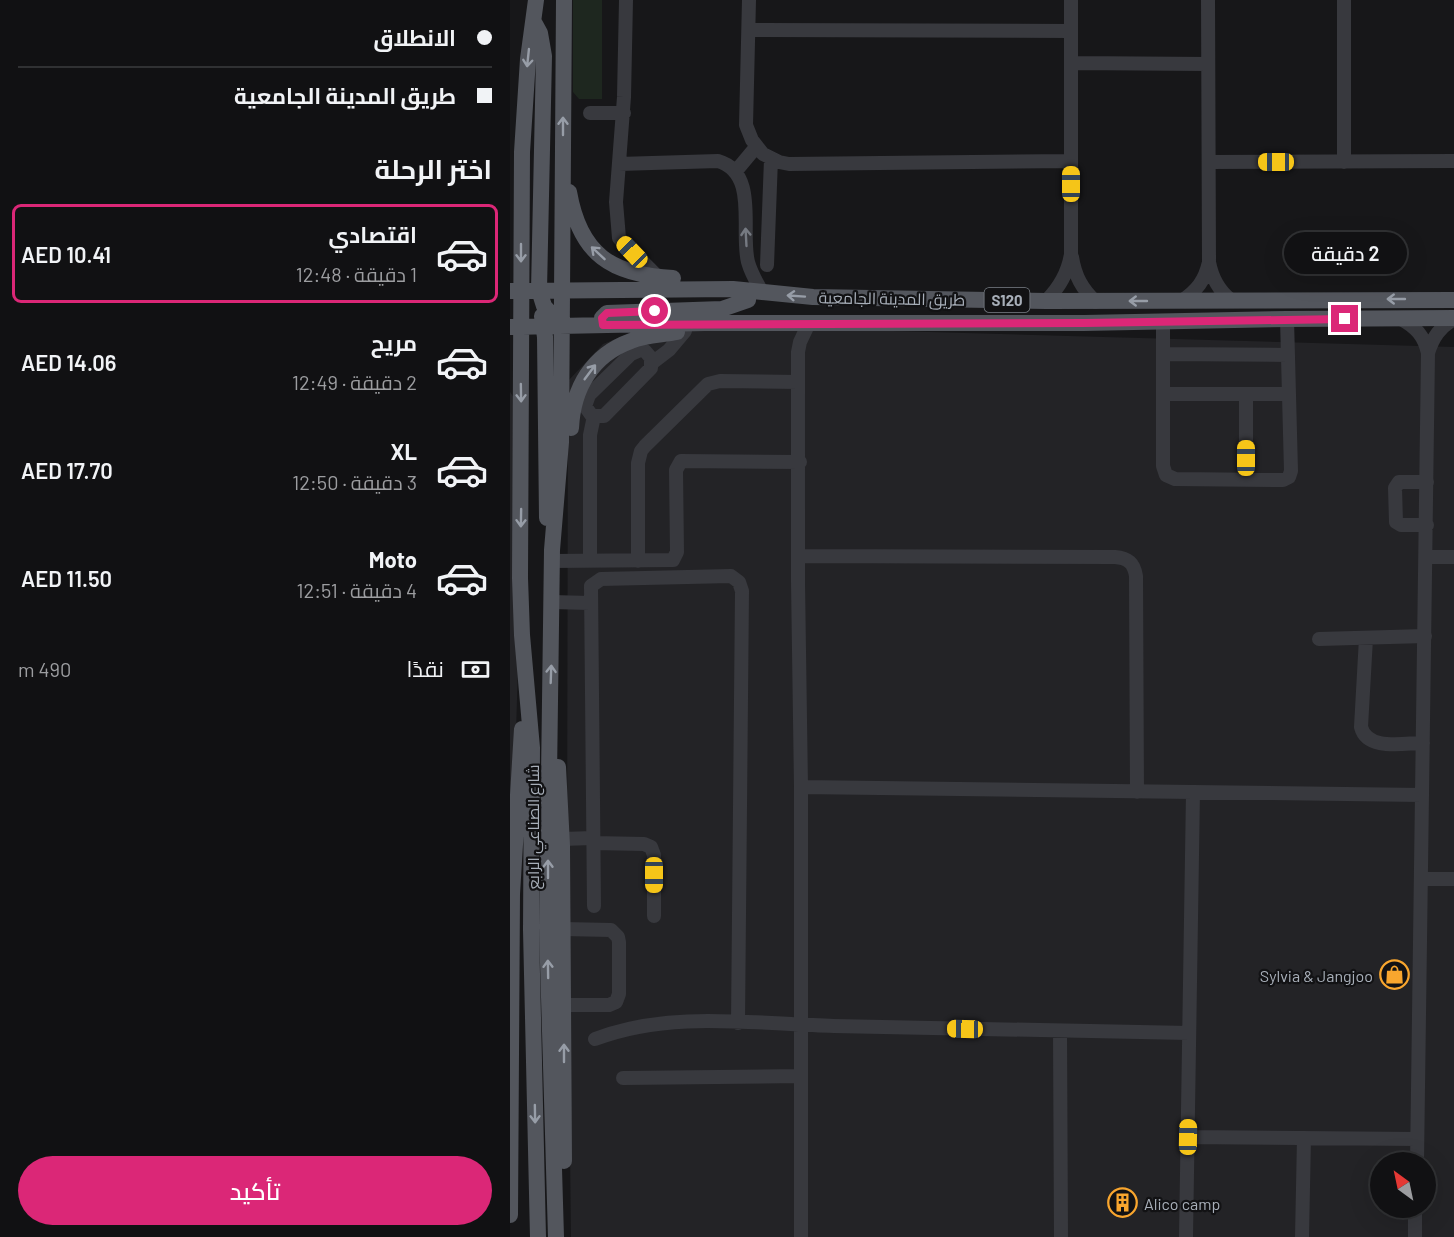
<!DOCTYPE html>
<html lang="ar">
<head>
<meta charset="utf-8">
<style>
  body { margin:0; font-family:Barlow,Cairo,sans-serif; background:#1e1f21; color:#f1f3f6; direction:rtl; height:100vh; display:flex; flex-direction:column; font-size:22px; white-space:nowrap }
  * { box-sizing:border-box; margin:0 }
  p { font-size:20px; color:#9c9da0 }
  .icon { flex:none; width:33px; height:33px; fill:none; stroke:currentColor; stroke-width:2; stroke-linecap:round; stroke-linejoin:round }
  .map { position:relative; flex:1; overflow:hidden; direction:ltr }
  .side { display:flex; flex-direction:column; background:#111113; width:510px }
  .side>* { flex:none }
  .banner { display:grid; align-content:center; height:132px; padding:0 18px; background:#111113 }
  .needle { width:39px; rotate:327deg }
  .fabs { position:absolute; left:860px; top:1152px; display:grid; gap:12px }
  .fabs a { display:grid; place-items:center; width:66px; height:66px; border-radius:50%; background:#111113; box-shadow:0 6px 24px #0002,0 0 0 2px #303133; font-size:30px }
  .end { position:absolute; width:27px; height:27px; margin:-14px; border:8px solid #db2777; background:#fff; box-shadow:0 0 0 3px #fff }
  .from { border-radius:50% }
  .bubble { position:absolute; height:42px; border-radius:21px; background:#111113; box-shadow:0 6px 24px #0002,0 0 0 2px #303133; font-size:20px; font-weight:600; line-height:42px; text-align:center; direction:rtl }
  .car { position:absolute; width:18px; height:36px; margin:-18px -9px; border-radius:8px; box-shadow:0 0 4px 2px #0007; background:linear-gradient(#f5c518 24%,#345 0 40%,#f5c518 0 76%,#345 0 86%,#f5c518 0) }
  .banner b { display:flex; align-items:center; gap:21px; height:57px; font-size:22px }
  .banner b+b { border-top:2px solid #303133 }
  .banner i { width:15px; height:15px; background:#f1f3f6 }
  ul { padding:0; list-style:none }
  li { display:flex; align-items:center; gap:18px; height:99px; margin:0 12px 9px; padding:0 6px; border:3px solid transparent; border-radius:9px }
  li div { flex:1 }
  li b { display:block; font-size:22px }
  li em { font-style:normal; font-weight:600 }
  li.active { border-color:#db2777 }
  li>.icon { width:54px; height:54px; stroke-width:1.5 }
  h2 { padding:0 18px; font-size:27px; line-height:72px }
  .pay { display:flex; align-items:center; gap:15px; height:66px; padding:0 18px; font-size:22px }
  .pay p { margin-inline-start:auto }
  .primary-button { display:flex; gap:12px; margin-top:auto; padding:12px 18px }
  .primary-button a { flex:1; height:69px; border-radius:36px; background:#db2777; color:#fff; font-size:24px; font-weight:600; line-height:69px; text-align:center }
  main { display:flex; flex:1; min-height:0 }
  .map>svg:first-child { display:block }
  .built { fill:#232326; fill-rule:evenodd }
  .green { fill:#1e271f }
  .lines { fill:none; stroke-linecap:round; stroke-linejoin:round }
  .minor { stroke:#38393e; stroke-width:14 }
  .major { stroke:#53565d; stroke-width:16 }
  .oneway { stroke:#979da7 }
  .oneway2 { stroke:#767a82 }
  .route { stroke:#db2777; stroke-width:8 }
  .labels { text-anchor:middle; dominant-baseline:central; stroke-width:4.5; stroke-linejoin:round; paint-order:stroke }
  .shield { fill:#121214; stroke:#7b8088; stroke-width:1.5 }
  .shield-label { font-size:15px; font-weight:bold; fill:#a8afb9 }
  .street-label { font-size:16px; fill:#a8afb9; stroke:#121214 }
  .poi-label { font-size:16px; fill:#a8afb9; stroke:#121214; text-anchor:end }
</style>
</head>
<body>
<main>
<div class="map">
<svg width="944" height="1237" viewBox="0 0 944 1237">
  <rect width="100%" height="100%" fill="#171719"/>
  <!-- built -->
  <path class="built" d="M143,324L944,347V1237H61L57,886L58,381L93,344ZM870,1162H915V1208H870Z
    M0,392L15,414L0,949Z"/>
  <!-- green -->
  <path class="green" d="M63,0H92V99H69L63,92Z"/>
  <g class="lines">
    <!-- minor -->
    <path class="minor" d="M116,0L114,97L106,202L109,238L148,277
      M239,0L236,125L242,140L253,154L269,162L279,164L561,161
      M698,0L699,262C702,278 708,290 721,300
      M834,0V162
      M239,30L561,31
      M561,63L698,64
      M80,113H114
      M699,162L944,161
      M109,164L208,161C249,173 230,231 238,262C241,273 247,283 252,292
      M226,171L246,147
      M562,257C565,276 572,289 586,302
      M257,265L261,159
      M536,301C550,287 558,273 561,254V0
      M671,301C687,291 695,280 699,262
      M891,319C906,327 914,336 918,353L907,1162
      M653,322V466L656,475L665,479L773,480L779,477L781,471L777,319
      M130,350L135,351L141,358V368L94,416H82L75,406L79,395L121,354Z
      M918,353C923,337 930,327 944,319
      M653,354L778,355
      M142,363L159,350L175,331
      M653,394H779
      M736,479V394
      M917,525H891L886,522L885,488L889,482H917
      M288,556L605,557C618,558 624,563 626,576L627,792
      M916,557H944
      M42,561L163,560L167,552L166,470L171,461L290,462
      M80,561V435L84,416
      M128,561V463L131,451L135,446L198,384L210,381L288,382
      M42,602L80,603
      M856,638L851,727C857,751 893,743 913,743
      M809,639L915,636
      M291,787L912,795
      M52,839L83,838
      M83,843L134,844L141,847L144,855V916
      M911,879H944
      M84,906L81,586L91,579L221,576L229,582L232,591L228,1023
      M53,929L101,930L108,937L109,942V994L106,1002L99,1005H53
      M550,1031L551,1237
      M85,1039C161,1010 245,1024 324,1026C443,1029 561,1031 679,1033
      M113,1078L290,1076
      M678,1137L907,1139
      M291,1237V787L288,582V352L290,342L299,323
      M676,1237L683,792
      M792,1237L794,1138
      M905,1237V1208"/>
    <!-- major -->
    <path class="major" d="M26,0L18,59L12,152L10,578L12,635L22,748L21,930L28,1237
      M24,22L30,33L34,56L29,290L34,306L52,326
      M59,192C70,255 102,275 163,278
      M0,291L223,289L303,297L536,301L944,300
      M32,316L35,337L37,518
      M93,325L92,318L97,313L212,309L238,300
      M0,327L195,323H574L777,319L944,318
      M61,428C63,388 82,355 121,341C135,335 152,335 167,332
      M48,767L52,846L54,1161
      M0,1215L2,894L12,729
      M46,1237L37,928L42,550L51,442L54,0"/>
  </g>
  <!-- one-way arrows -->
  <defs><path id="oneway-shaft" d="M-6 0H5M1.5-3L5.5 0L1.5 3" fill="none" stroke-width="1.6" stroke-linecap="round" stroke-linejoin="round" transform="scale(1.5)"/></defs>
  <g class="oneway">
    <use href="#oneway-shaft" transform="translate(18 58) rotate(96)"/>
    <use href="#oneway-shaft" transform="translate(53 126) rotate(-90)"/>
    <use href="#oneway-shaft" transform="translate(11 253) rotate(90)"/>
    <use href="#oneway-shaft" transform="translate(88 253) rotate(-137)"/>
    <use href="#oneway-shaft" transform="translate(286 296) rotate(-176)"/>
    <use href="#oneway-shaft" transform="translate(886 299) rotate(-180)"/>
    <use href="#oneway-shaft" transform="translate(628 301) rotate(180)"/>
    <use href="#oneway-shaft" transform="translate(80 372) rotate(-53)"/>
    <use href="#oneway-shaft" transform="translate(11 393) rotate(89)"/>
    <use href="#oneway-shaft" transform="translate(11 518) rotate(91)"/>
    <use href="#oneway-shaft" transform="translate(41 674) rotate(-88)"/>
    <use href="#oneway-shaft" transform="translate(38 869) rotate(-90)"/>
    <use href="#oneway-shaft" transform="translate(38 969) rotate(-91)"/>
    <use href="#oneway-shaft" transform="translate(54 1053) rotate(-90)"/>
    <use href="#oneway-shaft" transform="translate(25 1114) rotate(89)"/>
  </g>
  <use class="oneway2" href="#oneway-shaft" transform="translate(236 237) rotate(-93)"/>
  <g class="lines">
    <!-- route -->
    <path class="route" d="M145,311L97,313L92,318L93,325L574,323L835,319"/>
  </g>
  <!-- icons -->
  <defs>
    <symbol id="shop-ring" viewBox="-11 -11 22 22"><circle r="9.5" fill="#121214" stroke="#f9a62e" stroke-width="1.5"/><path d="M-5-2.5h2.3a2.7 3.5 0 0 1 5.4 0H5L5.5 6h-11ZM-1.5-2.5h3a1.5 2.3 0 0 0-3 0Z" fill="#f9a62e"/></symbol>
    <symbol id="building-ring" viewBox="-11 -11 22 22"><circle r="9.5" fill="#121214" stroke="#f9a62e" stroke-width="1.5"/><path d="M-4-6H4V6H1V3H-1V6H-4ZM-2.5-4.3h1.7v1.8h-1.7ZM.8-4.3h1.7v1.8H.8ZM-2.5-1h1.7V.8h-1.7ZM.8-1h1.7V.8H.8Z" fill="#f9a62e"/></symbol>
  </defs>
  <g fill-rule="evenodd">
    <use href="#shop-ring" x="868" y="958" width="33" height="33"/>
    <use href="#building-ring" x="596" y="1186" width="33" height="33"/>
  </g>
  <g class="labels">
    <!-- shield labels -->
    <rect class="shield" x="474.5" y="288" width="45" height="24" rx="4.5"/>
    <g class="shield-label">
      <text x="497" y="300">S120</text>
    </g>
    <!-- street labels -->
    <g class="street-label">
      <text transform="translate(382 298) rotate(1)">طريق المدينة الجامعية</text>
      <text transform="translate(22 827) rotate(-90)">شارع الصناعي الرابع</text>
    </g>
    <!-- poi labels -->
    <g class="poi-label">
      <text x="863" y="975">Sylvia &amp; Jangjoo</text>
      <text x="634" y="1203" text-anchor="start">Alico camp</text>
    </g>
  </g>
</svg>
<div class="fabs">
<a><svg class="needle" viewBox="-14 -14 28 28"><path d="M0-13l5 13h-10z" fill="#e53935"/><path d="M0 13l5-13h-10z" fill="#9c9da0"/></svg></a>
</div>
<i class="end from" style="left:145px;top:311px"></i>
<i class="end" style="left:835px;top:319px"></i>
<div class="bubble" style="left:774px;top:232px;width:123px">2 دقيقة</div>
<i class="car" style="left:766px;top:162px;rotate:270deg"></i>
<i class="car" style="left:561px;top:184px;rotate:0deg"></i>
<i class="car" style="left:122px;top:252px;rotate:316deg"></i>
<i class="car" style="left:736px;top:458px;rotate:0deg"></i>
<i class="car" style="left:144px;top:875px;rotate:180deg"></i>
<i class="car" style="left:455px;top:1029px;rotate:271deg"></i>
<i class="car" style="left:678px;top:1137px;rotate:1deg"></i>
</div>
<section class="side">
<div class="banner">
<b><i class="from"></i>الانطلاق</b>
<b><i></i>طريق المدينة الجامعية</b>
</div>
<h2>اختر الرحلة</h2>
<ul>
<li class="active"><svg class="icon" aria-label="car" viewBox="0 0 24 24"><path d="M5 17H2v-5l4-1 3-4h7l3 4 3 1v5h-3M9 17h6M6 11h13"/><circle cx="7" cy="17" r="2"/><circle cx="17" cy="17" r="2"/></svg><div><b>اقتصادي</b><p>1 دقيقة · 12:48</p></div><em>AED 10.41</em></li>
<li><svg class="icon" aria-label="car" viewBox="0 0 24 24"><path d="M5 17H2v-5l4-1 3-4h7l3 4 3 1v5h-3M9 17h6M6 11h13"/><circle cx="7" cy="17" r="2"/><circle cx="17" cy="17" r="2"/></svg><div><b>مريح</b><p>2 دقيقة · 12:49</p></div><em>AED 14.06</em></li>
<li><svg class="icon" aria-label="car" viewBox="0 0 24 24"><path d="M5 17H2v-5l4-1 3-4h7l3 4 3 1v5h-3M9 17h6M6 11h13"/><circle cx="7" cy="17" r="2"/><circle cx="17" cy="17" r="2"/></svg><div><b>XL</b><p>3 دقيقة · 12:50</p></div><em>AED 17.70</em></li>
<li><svg class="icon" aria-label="car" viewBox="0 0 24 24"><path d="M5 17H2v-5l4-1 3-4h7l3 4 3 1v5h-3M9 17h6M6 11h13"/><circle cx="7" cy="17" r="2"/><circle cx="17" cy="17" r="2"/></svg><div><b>Moto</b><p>4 دقيقة · 12:51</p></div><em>AED 11.50</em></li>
</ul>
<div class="pay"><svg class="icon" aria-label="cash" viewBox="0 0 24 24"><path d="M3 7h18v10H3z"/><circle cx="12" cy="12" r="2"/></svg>نقدًا<p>490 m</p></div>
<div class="primary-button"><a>تأكيد</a></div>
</section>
</main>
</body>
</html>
